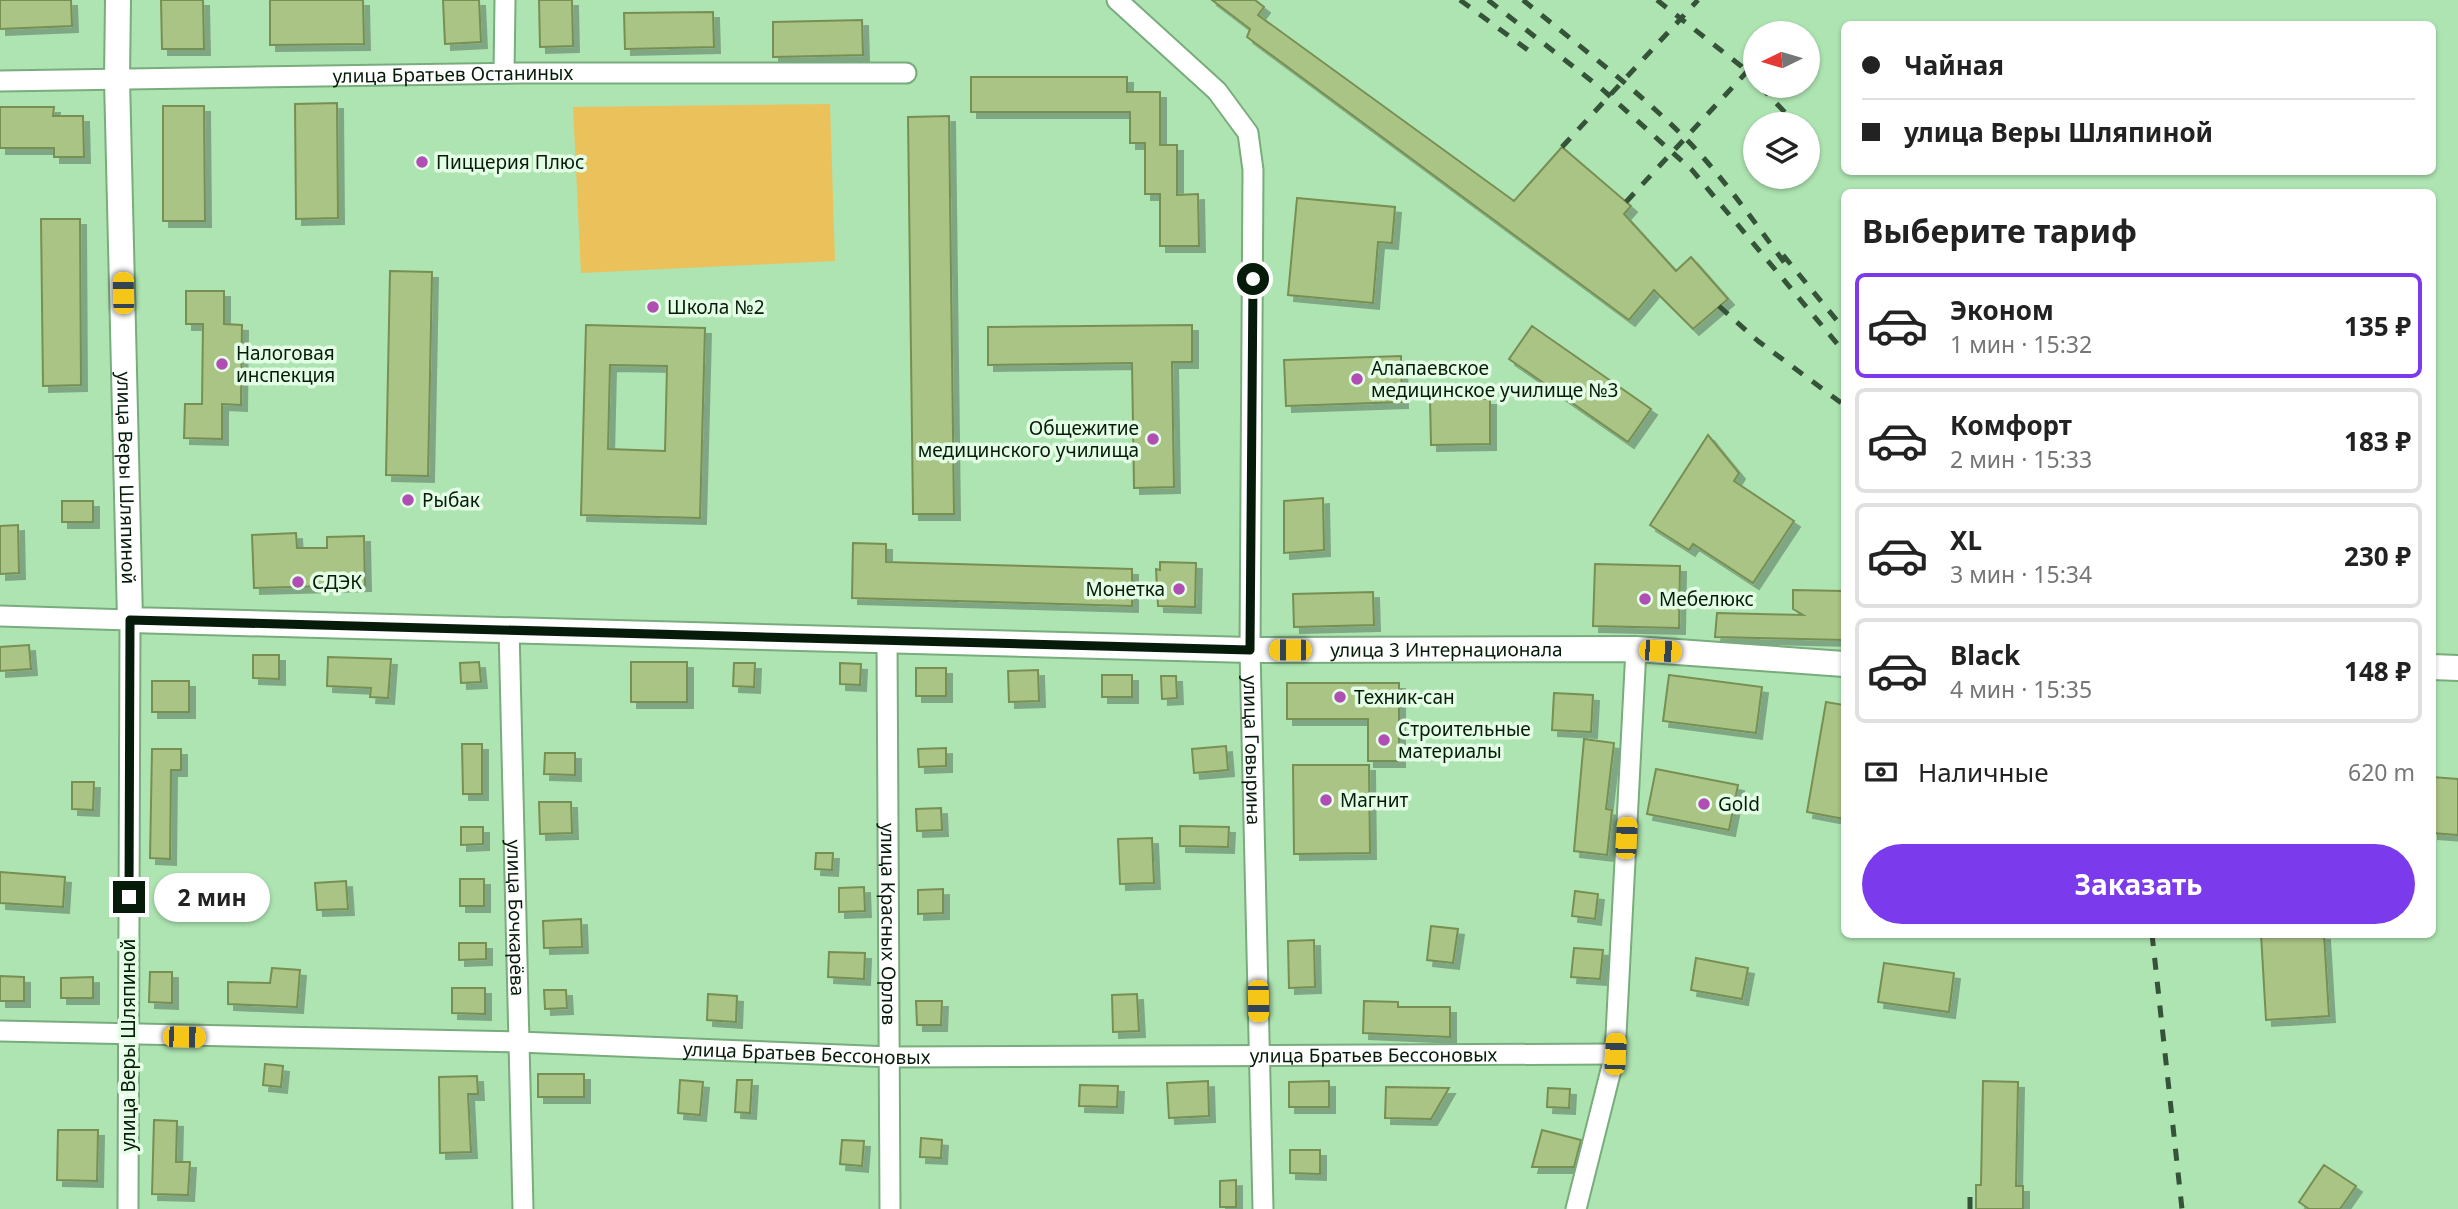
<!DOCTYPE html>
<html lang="ru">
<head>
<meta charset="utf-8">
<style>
  body { margin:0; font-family:"Noto Sans",sans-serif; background:#f6f6f6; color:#222; height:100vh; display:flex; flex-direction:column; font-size:26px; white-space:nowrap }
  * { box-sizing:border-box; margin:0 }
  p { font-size:23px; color:#767676 }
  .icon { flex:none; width:38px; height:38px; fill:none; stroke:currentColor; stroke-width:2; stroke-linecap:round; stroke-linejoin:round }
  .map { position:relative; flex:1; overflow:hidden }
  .sheet { position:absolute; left:1841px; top:189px; width:595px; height:749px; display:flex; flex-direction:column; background:#fff; border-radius:10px; box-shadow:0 2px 5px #0004 }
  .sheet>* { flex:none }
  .guide { position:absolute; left:1841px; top:21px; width:595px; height:154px; border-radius:10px; box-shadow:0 2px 5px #0004; display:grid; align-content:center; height:154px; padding:0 21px; background:#fff }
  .needle { width:46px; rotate:265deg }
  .buttons { position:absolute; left:1743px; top:21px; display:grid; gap:14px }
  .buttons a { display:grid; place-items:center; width:77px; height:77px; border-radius:50%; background:#fff; box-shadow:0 2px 5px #0004; font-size:35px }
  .end { position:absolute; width:32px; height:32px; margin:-16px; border:9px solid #061b09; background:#fff; box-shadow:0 0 0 4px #fff }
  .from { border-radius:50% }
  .bubble { position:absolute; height:49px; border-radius:24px; background:#fff; box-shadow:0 2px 5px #0004; font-size:23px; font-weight:700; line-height:49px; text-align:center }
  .car { position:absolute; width:21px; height:42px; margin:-21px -10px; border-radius:9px; box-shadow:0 0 5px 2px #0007; background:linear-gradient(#f5c518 24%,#345 0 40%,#f5c518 0 76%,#345 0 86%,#f5c518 0) }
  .guide b { display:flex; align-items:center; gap:24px; height:66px; font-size:26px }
  .guide b+b { border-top:2px solid #e0e0e0 }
  .guide i { width:18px; height:18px; background:#222 }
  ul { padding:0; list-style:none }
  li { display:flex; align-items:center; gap:21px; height:105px; margin:0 14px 10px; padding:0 7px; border:4px solid #e0e0e0; border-radius:10px }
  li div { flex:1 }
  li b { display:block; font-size:26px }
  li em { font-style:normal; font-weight:700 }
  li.current { border-color:#7c3aed }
  li>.icon { width:63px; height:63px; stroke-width:1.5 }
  h2 { padding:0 21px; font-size:32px; line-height:84px }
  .pay { display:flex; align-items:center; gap:18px; height:77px; padding:0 21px; font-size:26px }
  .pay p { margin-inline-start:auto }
  .button { display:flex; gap:14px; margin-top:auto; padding:14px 21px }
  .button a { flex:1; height:80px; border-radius:42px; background:#7c3aed; color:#fff; font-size:28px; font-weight:700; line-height:80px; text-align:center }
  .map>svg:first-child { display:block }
  .green { fill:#ebc15c }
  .building { fill:#aac485; stroke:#788f53; stroke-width:2; fill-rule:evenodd; filter:url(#shadow) }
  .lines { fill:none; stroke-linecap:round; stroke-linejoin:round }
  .minor-casing { stroke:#79ac7c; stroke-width:23 }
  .major-casing { stroke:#79ac7c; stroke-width:28 }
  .minor { stroke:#fff; stroke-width:19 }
  .major { stroke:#fff; stroke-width:24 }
  .rail { stroke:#355338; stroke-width:5; stroke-dasharray:12 12; stroke-linecap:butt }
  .route { stroke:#061b09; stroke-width:9 }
  .poi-dot { fill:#b14eb4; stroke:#e3fee4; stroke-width:2.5 }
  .labels { text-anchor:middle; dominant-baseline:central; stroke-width:7; stroke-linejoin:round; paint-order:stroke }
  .street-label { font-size:19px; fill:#061b09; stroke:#e3fee4 }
  .poi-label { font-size:19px; fill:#061b09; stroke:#e3fee4; text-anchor:start }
</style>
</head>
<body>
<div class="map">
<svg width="2458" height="1209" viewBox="0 0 2458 1209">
  <defs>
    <filter id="shadow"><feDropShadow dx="6" dy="6" stdDeviation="0" flood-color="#0004"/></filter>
  </defs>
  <rect width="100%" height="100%" fill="#aee4b2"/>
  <!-- green -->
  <path class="green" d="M830,104L835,261L581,273L573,107Z"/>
  <!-- building -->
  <path class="building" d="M0,0H71L72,26L0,29Z
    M161,0H203L204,49H162Z
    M270,0H363L364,44L270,45Z
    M443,0H479L481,42L445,44Z
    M539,0H572L573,46L540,47Z
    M1212,0H1255L1264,7L1258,15L1514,201L1562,147L1631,206L1624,214L1676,271L1691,257L1728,299L1693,329L1654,290L1629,320L1247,37L1250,29Z
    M713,12L714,47L625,49L624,13Z
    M862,20L863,55L773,57V22Z
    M971,77H1127V92H1160V145H1177V195L1198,194L1199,246H1160V194H1145V143H1130V112H971Z
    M337,103L338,218L296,219L295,104Z
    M163,106H204L205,221H163Z
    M0,107H54L53,116H83L84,157H54V148H0Z
    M949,116L954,514H913L908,117Z
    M1297,198L1395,207L1392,243L1378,242L1373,303L1288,295Z
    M41,219H80L81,385L43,386Z
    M390,271L432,272L428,476L386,475Z
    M186,291H224V324L242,325L241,405L222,404V439L184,438L185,404H202L203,324H186Z
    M586,325L705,328L700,518L581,515ZM610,365L667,366L665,451L608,449Z
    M1192,325V362H1172L1174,487L1134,488L1132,363L988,365V327Z
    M1532,326L1651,409L1628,442L1509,359Z
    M1401,356L1402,402L1286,406L1284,360Z
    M1430,399H1490V444L1431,445Z
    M1708,435L1739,473L1734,481L1794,521L1753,583L1693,544L1689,550L1650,525Z
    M1323,498L1324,550L1284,553V501Z
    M62,501H93V522H62Z
    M18,525L19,573L0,574V526Z
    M296,533L297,548H327V537L364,536L365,585L254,588L252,535Z
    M853,543L886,544V562L1132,569V606L852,598Z
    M1160,562L1196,563L1195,607L1158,606L1156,569L1160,570Z
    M1595,564L1680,566L1679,628L1593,626Z
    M1793,590L1844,591V640L1715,637L1717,613L1803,615L1793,609Z
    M1373,592L1374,625L1294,627L1293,594Z
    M29,645L31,669L0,671V647Z
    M253,655H279V679L253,678Z
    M328,657L391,659L388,698L370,697L371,688L327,686Z
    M479,662L481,682L461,683L460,663Z
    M631,662H687V702H631Z
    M734,663H755L754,687L733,686Z
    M840,663L861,664L860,685L840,684Z
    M916,668H946V696H916Z
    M1038,670L1039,701L1009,702L1008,671Z
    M1102,675H1132V697H1102Z
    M1669,675L1762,687L1756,733L1663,721Z
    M1161,676H1176L1177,698L1162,699Z
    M152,681H189V712H152Z
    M1287,683H1399V761H1368V719H1287Z
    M1554,693L1593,695L1591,732L1552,730Z
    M1826,702L1844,705V819L1807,812Z
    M1584,739L1614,743L1606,809L1612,810L1607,855L1574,851Z
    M462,744H482V794H463Z
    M1226,746L1228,770L1194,773L1192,749Z
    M946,748V766L919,767L918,749Z
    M152,749H181V770H171L170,859L150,858Z
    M545,753H575V775L544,774Z
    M1293,765H1369L1370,853L1294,854Z
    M1656,769L1738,785L1729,830L1647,814Z
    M2432,777L2458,779V835L2432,833Z
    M72,782H94L93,810L72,809Z
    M539,802H571L572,833L540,834Z
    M941,808L942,830L917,831L916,809Z
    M1180,826L1229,827L1228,847L1180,846Z
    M461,827H483V844L461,845Z
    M1152,838L1154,883L1120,884L1118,839Z
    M816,853H833L832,870L815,869Z
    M0,872L65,877L63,907L0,903Z
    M460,879H484V906H460Z
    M346,881L348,909L317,910L315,883Z
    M864,887L865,911L839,912V888Z
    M943,889V913L918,914V890Z
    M1575,891L1598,894L1595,919L1572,916Z
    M581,919L582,947L544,948L543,921Z
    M1431,926L1458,929L1453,963L1427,960Z
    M2261,934H2324L2329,1016L2266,1020Z
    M1314,940L1315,987L1289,988L1288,941Z
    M459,943H486V959L459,960Z
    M1574,948L1603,950L1600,979L1571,977Z
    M829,952L865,953L864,979L828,977Z
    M1696,958L1748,968L1742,999L1691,990Z
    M1884,963L1954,973L1949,1012L1878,1002Z
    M272,968L300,970L297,1007L228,1004V982L270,983Z
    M150,972H172V1003L149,1002Z
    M0,976L24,977V1001H0Z
    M93,977V998H61V978Z
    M452,988H485V1014L452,1013Z
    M544,990H566L567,1008L545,1009Z
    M708,994L737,996L736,1022L707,1020Z
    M1137,994L1139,1031L1113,1032L1112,995Z
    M916,1001H942L941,1025H917Z
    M1364,1001L1398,1002V1007H1450V1037L1363,1033Z
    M265,1064L283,1066L281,1087L263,1085Z
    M538,1074H584V1097H538Z
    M477,1076L478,1094H468L471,1152L440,1153L439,1077Z
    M680,1080L703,1082L700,1115L678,1113Z
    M737,1080H752L750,1113L735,1112Z
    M1208,1081L1209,1116L1169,1118L1167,1083Z
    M1329,1081V1107H1289V1082Z
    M1983,1081L2018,1082L2016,1186H2023V1209H1976V1185H1981Z
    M1080,1085L1118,1086L1117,1107L1079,1106Z
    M1386,1087L1449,1088L1431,1119L1385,1118Z
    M1548,1088L1570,1089L1569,1108L1547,1107Z
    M154,1120L177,1121L176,1162H190L188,1195L152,1194Z
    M58,1130H98L97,1181L57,1180Z
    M1542,1130L1581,1140L1574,1167H1532Z
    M921,1138L942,1140L941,1158L920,1157Z
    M842,1140L864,1141L862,1166L840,1164Z
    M1290,1150H1320V1174L1290,1173Z
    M2324,1165L2356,1186L2340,1209H2309L2299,1202Z
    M1236,1180V1207H1220V1181Z"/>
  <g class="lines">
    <defs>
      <g id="minor">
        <path id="s1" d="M1117,0L1217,91L1248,133L1253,170L1250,650L1263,1209"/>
        <path d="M504,73L505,0"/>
        <path id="s2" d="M0,81L520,73H906"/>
        <path d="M0,616L130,620L128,1209"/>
        <path id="s3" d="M509,628L523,1209"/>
        <path id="s4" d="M887,640L890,1209"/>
        <path id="s5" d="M0,1031L519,1042L891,1057L1615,1054"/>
        <path d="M1576,1209L1615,1054L1636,649"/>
      </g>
      <g id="major">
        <path id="s6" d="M118,0L117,79L130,620L1250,650L1636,649L1844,664"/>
        <path d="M2432,667L2458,668"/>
      </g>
    </defs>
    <!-- minor casing -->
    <use href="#minor" class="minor-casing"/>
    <!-- major casing -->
    <use href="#major" class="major-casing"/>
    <!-- minor -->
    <use href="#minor" class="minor"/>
    <!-- major -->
    <use href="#major" class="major"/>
    <!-- rail -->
    <path class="rail" d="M1460,0L1528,50
      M1488,0L1602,89L1692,170L1844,352
      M1523,0C1579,46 1639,91 1690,143C1725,180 1756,224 1786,265
      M1657,0L1741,66L1755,81
      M1783,33L1795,20
      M1760,86L1796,124
      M1808,137L1810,139
      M1562,147L1698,0
      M1626,202L1755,63
      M1783,255L1844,329
      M1719,306L1758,341L1844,405
      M2152,934L2182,1209
      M1970,1209V1191"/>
  </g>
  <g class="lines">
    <!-- route -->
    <path class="route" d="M129,897L130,620L1250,650L1253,279"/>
  </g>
  <!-- markers -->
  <g class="poi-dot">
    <circle cx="422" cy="162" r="7"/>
    <circle cx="653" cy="307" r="7"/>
    <circle cx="222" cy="364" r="7"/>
    <circle cx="1357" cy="379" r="7"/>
    <circle cx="1153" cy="439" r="7"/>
    <circle cx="408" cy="500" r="7"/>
    <circle cx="298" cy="582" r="7"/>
    <circle cx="1179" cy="589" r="7"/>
    <circle cx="1645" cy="599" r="7"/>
    <circle cx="1340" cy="697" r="7"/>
    <circle cx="1384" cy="740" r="7"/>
    <circle cx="1326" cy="800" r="7"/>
    <circle cx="1704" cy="804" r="7"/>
  </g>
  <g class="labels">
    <!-- street labels -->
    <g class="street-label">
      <text stroke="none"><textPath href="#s2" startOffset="453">улица Братьев Останиных</textPath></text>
      <text stroke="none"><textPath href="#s6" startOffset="478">улица Веры Шляпиной</textPath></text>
      <text stroke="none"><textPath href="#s6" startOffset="1937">улица 3 Интернационала</textPath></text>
      <text stroke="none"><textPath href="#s1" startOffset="805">улица Говырина</textPath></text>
      <text stroke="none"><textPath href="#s3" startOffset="290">улица Бочкарёва</textPath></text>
      <text stroke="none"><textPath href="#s4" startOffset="284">улица Красных Орлов</textPath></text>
      <text transform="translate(128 1045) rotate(-90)">улица Веры Шляпиной</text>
      <text stroke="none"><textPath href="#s5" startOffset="807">улица Братьев Бессоновых</textPath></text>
      <text stroke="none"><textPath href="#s5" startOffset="1374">улица Братьев Бессоновых</textPath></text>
    </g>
    <!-- poi labels -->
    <g class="poi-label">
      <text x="436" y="162">Пиццерия Плюс</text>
      <text x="667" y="307">Школа №2</text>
      <text x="236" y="353">Налоговая<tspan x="236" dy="22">инспекция</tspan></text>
      <text x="1371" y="368">Алапаевское<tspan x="1371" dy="22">медицинское училище №3</tspan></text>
      <text x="1139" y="428" text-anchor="end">Общежитие<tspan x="1139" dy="22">медицинского училища</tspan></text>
      <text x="422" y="500">Рыбак</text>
      <text x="312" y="582">СДЭК</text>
      <text x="1165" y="589" text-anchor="end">Монетка</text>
      <text x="1659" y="599">Мебелюкс</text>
      <text x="1354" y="697">Техник-сан</text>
      <text x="1398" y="729">Строительные<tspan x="1398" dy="22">материалы</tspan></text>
      <text x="1340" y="800">Магнит</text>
      <text x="1718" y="804">Gold</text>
    </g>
  </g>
</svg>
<div class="buttons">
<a><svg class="needle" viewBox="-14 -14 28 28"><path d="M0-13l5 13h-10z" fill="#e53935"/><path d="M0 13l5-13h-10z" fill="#767676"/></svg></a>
<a><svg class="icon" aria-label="layers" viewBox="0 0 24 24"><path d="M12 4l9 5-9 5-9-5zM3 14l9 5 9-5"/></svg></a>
</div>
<i class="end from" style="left:1253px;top:279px"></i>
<i class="end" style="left:129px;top:897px"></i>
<div class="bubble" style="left:154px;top:873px;width:116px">2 мин</div>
<i class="car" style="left:123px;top:293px;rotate:359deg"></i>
<i class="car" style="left:1290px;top:650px;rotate:270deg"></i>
<i class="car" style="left:1660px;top:651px;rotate:94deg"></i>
<i class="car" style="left:1626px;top:838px;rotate:3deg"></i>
<i class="car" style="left:1258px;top:1001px;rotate:179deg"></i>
<i class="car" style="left:184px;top:1037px;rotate:91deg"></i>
<i class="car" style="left:1615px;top:1054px;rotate:3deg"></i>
<div class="guide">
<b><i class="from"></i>Чайная</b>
<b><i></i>улица Веры Шляпиной</b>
</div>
<section class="sheet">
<h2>Выберите тариф</h2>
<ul>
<li class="current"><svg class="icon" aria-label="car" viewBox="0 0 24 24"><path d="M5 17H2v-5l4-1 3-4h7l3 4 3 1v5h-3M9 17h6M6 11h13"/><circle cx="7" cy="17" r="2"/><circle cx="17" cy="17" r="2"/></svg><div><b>Эконом</b><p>1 мин · 15:32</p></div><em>135 ₽</em></li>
<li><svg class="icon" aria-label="car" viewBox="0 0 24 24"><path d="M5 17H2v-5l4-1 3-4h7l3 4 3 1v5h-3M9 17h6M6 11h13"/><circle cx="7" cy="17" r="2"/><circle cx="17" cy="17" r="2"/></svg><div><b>Комфорт</b><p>2 мин · 15:33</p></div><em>183 ₽</em></li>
<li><svg class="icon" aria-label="car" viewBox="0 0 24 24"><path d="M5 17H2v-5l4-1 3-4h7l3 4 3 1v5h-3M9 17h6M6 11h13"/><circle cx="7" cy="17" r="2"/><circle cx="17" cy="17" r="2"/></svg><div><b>XL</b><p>3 мин · 15:34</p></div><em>230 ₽</em></li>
<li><svg class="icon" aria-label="car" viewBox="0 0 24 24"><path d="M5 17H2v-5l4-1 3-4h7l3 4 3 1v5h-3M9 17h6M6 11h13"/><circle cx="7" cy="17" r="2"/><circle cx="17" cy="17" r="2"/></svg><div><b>Black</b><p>4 мин · 15:35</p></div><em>148 ₽</em></li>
</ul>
<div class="pay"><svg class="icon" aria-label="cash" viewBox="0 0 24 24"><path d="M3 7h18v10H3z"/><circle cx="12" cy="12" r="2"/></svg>Наличные<p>620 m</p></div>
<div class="button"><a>Заказать</a></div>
</section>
</div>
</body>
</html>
